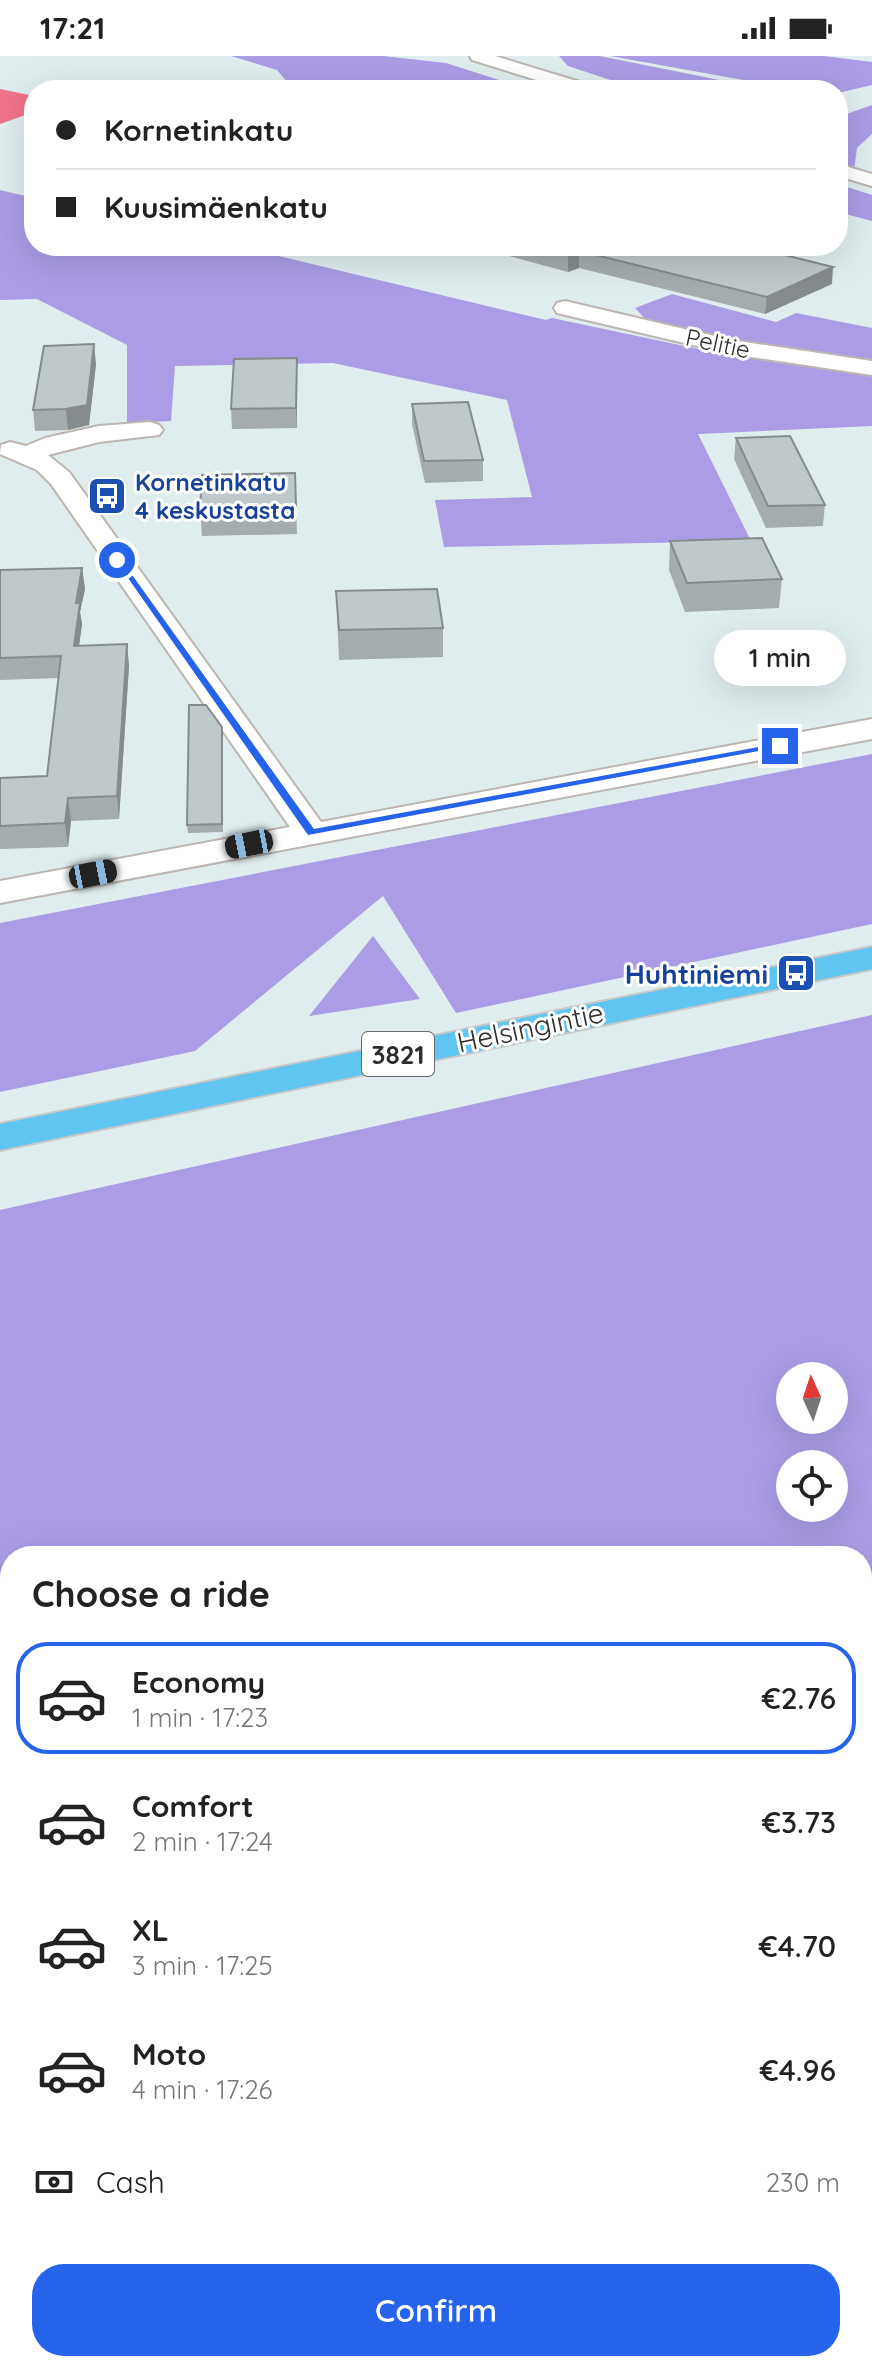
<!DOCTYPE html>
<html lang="en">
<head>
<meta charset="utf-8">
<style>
  body { margin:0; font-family:Quicksand,sans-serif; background:#f6f6f6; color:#222; height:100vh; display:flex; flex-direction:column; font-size:30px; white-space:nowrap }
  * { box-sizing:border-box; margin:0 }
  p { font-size:26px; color:#767676 }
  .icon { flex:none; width:44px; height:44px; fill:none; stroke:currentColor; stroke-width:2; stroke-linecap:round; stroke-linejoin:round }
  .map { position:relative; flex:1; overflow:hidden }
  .side { position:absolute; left:0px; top:1490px; width:872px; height:826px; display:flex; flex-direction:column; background:#fff; border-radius:32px 32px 0 0; box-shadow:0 8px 32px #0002 }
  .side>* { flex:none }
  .banner { position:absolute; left:24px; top:24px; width:824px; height:176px; border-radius:32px; box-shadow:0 8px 32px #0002; display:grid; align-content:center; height:176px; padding:0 32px; background:#fff }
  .needle { width:52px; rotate:357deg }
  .tools { position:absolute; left:776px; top:1306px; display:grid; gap:16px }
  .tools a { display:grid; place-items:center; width:72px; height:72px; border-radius:50%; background:#fff; box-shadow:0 8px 32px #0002; font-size:40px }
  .end { position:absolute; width:36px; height:36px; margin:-18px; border:10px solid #2563eb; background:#fff; box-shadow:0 0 0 4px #fff }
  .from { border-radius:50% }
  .bubble { position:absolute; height:56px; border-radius:28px; background:#fff; box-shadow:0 8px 32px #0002; font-size:26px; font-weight:600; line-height:56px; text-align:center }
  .car { position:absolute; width:24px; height:48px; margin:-24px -12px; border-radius:10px; box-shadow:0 0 6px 2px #0007; background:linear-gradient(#222 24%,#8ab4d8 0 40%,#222 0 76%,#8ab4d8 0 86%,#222 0) }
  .banner b { display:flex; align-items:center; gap:28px; height:76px; font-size:30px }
  .banner b+b { border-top:2px solid #e0e0e0 }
  .banner i { width:20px; height:20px; background:#222 }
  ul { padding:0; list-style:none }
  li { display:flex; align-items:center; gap:24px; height:112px; margin:0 16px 12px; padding:0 16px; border:4px solid transparent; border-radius:32px }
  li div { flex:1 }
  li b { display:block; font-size:30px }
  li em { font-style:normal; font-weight:600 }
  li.current { border-color:#2563eb }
  li>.icon { width:72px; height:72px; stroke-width:1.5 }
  h2 { padding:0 32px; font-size:36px; line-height:96px }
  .pay { display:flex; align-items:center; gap:20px; height:88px; padding:0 32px; font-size:30px }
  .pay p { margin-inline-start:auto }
  .cta { display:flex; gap:16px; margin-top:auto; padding:16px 32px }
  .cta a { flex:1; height:92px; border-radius:32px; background:#2563eb; color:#fff; font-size:32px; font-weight:600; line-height:92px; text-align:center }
  .status { display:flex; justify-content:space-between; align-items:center; height:56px; padding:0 40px; background:#fff; direction:ltr }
  .status svg { height:22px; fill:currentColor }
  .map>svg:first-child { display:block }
  .green { fill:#ab9ce5; fill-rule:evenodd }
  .water { fill:#f0738b }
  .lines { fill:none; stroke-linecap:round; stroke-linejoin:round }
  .minor-casing { stroke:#bdb5b0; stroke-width:4 }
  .primary-casing { stroke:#c8c8c8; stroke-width:4 }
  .minor { fill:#fff; fill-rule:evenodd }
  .primary { fill:#61c5f2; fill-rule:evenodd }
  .wall { fill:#a4acae }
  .shaded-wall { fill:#868c8d }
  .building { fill:#bfc8ca; stroke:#868c8d; stroke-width:2 }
  .route { fill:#2563eb }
  .labels { text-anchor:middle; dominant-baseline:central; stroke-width:6; stroke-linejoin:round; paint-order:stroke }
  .far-street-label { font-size:24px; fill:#2d2d2d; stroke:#fff }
  .far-transit-label { font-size:24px; font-weight:bold; fill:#164399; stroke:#fff; text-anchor:start }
  .shield { fill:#fff; stroke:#6c6c6c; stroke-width:2 }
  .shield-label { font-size:26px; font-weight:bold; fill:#2d2d2d }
  .transit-label { font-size:28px; font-weight:bold; fill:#164399; stroke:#fff; text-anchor:end }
  .street-label { font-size:28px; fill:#2d2d2d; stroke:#fff }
</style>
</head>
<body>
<div class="status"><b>17:21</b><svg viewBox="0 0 49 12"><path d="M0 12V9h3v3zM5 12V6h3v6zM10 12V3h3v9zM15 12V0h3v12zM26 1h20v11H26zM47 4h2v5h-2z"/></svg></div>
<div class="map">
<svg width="872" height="2315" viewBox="0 0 872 2315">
  <rect width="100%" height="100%" fill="#e0edee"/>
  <!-- green -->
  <path class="green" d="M231,0H383L446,7L530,34H294L277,14Z
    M559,0H600L769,34H641L568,10Z
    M610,0H824L872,6V29L838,37V34H799Z
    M872,49V78L857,92L854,114L838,108V61Z
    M838,128L872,139V165L838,156Z
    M0,134L34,142V190H237L546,264L552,262L727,299L872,320V370L698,378L751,485L444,491L435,444L532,441L507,344L333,307L175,310L171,365L127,367V289L37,243L0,244Z
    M672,238L776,266L796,257L872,272V308L816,301L649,267L635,252Z
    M872,698V868L456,957L383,840L195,995L0,1036V867Z
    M373,880L420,943L309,960Z
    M872,959V2315H168L165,2306H862V1500H10V1793L0,1760V1154ZM790,1320H834V1364H790ZM834,1408V1452H790V1408Z"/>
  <!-- water -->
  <path class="water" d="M0,33L34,40V56L0,68Z"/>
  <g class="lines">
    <defs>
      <path id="minor" d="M470,0H495L593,30L596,34H569L472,4Z
        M838,108L872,118V130L838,120Z
        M565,245L731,284L872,305V319L731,298L557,257L554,252L557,247Z
        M150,366L159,369L163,374L159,379L99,386L48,399L69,416L321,766L872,663V683L0,847V825L290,771L51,428L37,414L0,398L1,389L10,386L26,390L45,382L99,370Z
        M10,2191V2261L0,2266V2195Z"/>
      <path id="primary" d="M872,891V913L0,1094V1068Z"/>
    </defs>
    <!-- minor casing -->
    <use href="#minor" class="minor-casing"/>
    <!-- primary casing -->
    <use href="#primary" class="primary-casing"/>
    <!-- minor -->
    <use href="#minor" class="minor"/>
    <!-- primary -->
    <use href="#primary" class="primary"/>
  </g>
  <!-- wall -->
  <path class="wall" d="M472,190H748L832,228L765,258L579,212L568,216Z
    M96,308L89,369L68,374L35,375L33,354Z
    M297,322V372L232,373L231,353Z
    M412,348L483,404V425L425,427L412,368Z
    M736,382L825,449L823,470L766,472L734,403Z
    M295,417L297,478L202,480L200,452Z
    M670,485L782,523L779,552L685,556L669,514Z
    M82,512L85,533L80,556L82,568L79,590L127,588L129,610L119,763L71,765L68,791L0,793V722L47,720L58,622L0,624V514Z
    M336,535L443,572V601L339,604Z
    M222,671L223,776L188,777L187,769Z"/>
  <!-- shaded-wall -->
  <path class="shaded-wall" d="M579,195V212L568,216V199Z
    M833,211L832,228L765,258L767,241Z
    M94,288L96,308L89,369L68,374L66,353Z
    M297,302V372L296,352Z
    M82,512L85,533L80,556L82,568L76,612L74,590L76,547Z
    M127,588L129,610L119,763L117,740Z
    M68,742L71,765L68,791L65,767Z
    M10,1997V2007L0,2010V2001Z"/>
  <!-- building -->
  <path class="building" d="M534,190H748L833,211L767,241L579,195L568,199Z
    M94,288L87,349L66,353L33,354L44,290Z
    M297,302L296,352L231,353L234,303Z
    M468,346L483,404L424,405L412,348Z
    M790,380L825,449L768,450L736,382Z
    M295,417L296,450L200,452L202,419Z
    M762,482L782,523L687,527L670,485Z
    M82,512L76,547H80L74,590L127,588L117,740L68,742L65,767L0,770V722L47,720L61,600L0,602V514Z
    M437,533L443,572L339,574L336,535Z
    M189,649H206L222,671V768L187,769Z
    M0,1895L10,1926V1997L0,2001Z"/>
  <!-- route -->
  <path class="route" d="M114,502H120L314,773L780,687L785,690L308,779Z"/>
  <!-- icons -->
  <defs>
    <symbol id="bus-square" viewBox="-11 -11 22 22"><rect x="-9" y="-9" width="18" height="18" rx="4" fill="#1a4fb4" stroke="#fff"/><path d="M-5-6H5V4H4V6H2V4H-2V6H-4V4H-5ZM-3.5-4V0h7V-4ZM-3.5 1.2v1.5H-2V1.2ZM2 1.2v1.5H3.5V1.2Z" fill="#fff"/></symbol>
  </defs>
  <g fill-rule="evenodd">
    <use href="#bus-square" x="85" y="418" width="44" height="44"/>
    <use href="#bus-square" x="774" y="895" width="44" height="44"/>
  </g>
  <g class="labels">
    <!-- far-street labels -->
    <g class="far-street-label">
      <text transform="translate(718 287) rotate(12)">Pelitie</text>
    </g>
    <!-- far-transit labels -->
    <g class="far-transit-label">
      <text x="135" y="426">Kornetinkatu<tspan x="135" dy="28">4 keskustasta</tspan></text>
    </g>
    <!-- shield labels -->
    <rect class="shield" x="362" y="976" width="72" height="44" rx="6"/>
    <g class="shield-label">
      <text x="398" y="998">3821</text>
    </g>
    <!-- transit labels -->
    <g class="transit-label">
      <text x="768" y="917">Huhtiniemi</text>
    </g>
    <!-- street labels -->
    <g class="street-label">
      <text transform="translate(530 971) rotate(-12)">Helsingintie</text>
    </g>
  </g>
</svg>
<div class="tools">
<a><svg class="needle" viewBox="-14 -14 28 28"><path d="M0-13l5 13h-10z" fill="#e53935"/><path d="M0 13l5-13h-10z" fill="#767676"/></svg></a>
<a><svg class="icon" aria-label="locate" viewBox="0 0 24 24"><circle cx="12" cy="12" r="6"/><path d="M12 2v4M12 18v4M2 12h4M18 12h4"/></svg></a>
</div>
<i class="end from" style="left:117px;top:504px"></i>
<i class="end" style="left:780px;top:690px"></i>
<div class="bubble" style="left:714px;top:574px;width:132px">1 min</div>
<i class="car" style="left:249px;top:788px;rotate:259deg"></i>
<i class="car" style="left:93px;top:818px;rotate:79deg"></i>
<div class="banner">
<b><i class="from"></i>Kornetinkatu</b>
<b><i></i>Kuusimäenkatu</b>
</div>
<section class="side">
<h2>Choose a ride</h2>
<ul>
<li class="current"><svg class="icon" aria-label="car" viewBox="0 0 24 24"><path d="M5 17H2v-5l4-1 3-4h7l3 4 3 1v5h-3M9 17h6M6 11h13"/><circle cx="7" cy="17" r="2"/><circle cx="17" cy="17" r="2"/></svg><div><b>Economy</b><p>1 min · 17:23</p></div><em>€2.76</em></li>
<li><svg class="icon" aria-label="car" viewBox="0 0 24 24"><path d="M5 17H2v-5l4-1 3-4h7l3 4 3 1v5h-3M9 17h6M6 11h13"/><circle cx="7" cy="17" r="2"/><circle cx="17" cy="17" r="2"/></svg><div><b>Comfort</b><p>2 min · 17:24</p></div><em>€3.73</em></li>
<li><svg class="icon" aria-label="car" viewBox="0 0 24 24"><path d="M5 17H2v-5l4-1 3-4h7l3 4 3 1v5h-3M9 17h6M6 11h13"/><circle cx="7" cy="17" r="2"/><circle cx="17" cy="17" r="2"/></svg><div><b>XL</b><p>3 min · 17:25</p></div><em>€4.70</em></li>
<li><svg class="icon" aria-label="car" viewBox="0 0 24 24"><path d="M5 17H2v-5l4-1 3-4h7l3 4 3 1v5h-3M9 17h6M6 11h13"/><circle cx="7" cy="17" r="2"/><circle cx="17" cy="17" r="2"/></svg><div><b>Moto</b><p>4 min · 17:26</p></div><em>€4.96</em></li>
</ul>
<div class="pay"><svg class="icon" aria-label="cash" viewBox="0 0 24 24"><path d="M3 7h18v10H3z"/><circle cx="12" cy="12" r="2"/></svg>Cash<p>230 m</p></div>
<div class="cta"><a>Confirm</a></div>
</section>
</div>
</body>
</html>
